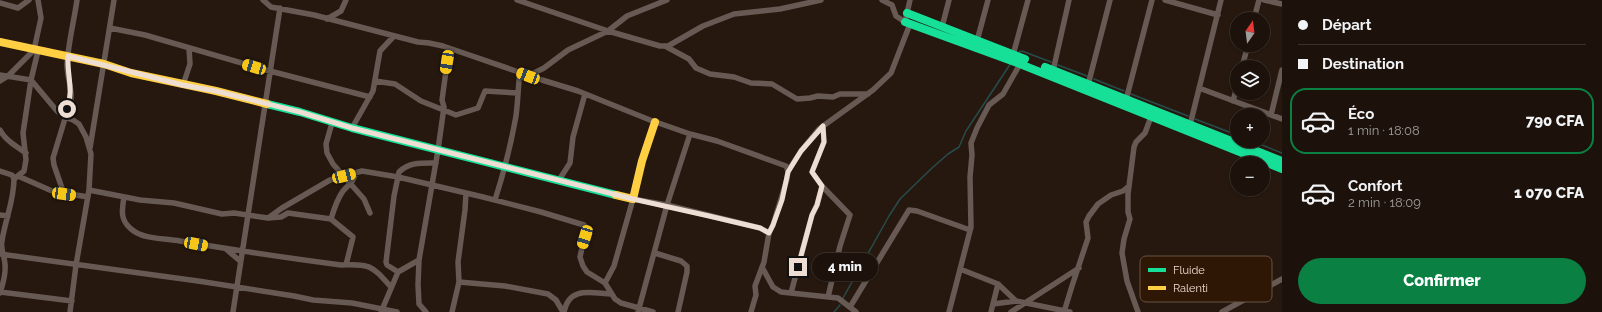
<!DOCTYPE html>
<html lang="fr">
<head>
<meta charset="utf-8">
<style>
  body { margin:0; font-family:Raleway,sans-serif; background:#292019; color:#f1f3f6; height:100vh; display:flex; flex-direction:column; font-size:15px; white-space:nowrap }
  * { box-sizing:border-box; margin:0 }
  p { font-size:13px; color:#a09e9d }
  .icon { flex:none; width:22px; height:22px; fill:none; stroke:currentColor; stroke-width:2; stroke-linecap:round; stroke-linejoin:round }
  .map { position:relative; flex:1; overflow:hidden }
  .sheet { display:flex; flex-direction:column; background:#1c120b; width:320px }
  .sheet>* { flex:none }
  .top-card { display:grid; align-content:center; height:88px; padding:0 16px; background:#1c120b }
  .needle { width:26px; rotate:14deg }
  .buttons { position:absolute; left:1230px; top:12px; display:grid; gap:8px }
  .buttons a { display:grid; place-items:center; width:40px; height:40px; border-radius:50%; background:#1c120b; box-shadow:0 1px 3px #0004,0 0 0 1px #3a322c; font-size:20px }
  .end { position:absolute; width:18px; height:18px; margin:-9px; border:5px solid #eeddd2; background:#111; box-shadow:0 0 0 2px #111 }
  .from { border-radius:50% }
  .bubble { position:absolute; height:28px; border-radius:14px; background:#1c120b; box-shadow:0 1px 3px #0004,0 0 0 1px #3a322c; font-size:13px; font-weight:800; line-height:28px; text-align:center }
  .car { position:absolute; width:12px; height:24px; margin:-12px -6px; border-radius:5px; box-shadow:0 0 3px 1px #0007; background:linear-gradient(#f5c518 24%,#345 0 40%,#f5c518 0 76%,#345 0 86%,#f5c518 0) }
  .top-card b { display:flex; align-items:center; gap:14px; height:38px; font-size:15px }
  .top-card b+b { border-top:1px solid #3a322c }
  .top-card i { width:10px; height:10px; background:#f1f3f6 }
  ul { padding:0; list-style:none }
  li { display:flex; align-items:center; gap:12px; height:66px; margin:0 8px 6px; padding:0 8px; border:2px solid transparent; border-radius:16px }
  li div { flex:1 }
  li b { display:block; font-size:15px }
  li em { font-style:normal; font-weight:800 }
  li.selected { border-color:#0b8043 }
  li>.icon { width:36px; height:36px; stroke-width:1.5 }
  .primary-button { display:flex; gap:8px; margin-top:auto; padding:8px 16px }
  .primary-button a { flex:1; height:46px; border-radius:24px; background:#0b8043; color:#fff; font-size:16px; font-weight:800; line-height:46px; text-align:center }
  main { display:flex; flex:1; min-height:0 }
  .map>svg:first-child { display:block }
  .lines { fill:none; stroke-linecap:round; stroke-linejoin:round }
  .stream { stroke:#274c4c; stroke-width:1.5 }
  .street { stroke:#675a54; stroke-width:5.5 }
  .fast { stroke:#16e098; stroke-width:8 }
  .slow { stroke:#ffcf43; stroke-width:8 }
  .route { stroke:#eeddd2; stroke-width:5 }
  .key { fill:#2f1706; stroke:#685243; stroke-width:1 }
  .key-label { font-size:11px; fill:#eeddd2 }
</style>
</head>
<body>
<main>
<div class="map">
<svg width="1282" height="312" viewBox="0 0 1282 312">
  <rect width="100%" height="100%" fill="#26180f"/>
  <g class="lines">
    <!-- stream -->
    <path class="stream" d="M1019,52L1022,51L1051,62
      M1058,65L1087,76
      M1094,79L1124,91
      M1131,94L1188,116
      M1195,119L1237,135
      M1252,141L1282,153
      M843,298L889,216L900,199L932,168L948,154L959,147L966,131L1011,63
      M834,312L840,305"/>
    <!-- street -->
    <path class="street" d="M263,0L271,7L314,15L418,42L429,43L443,46L542,80L578,91L650,120L690,134L717,141L786,166L788,171L787,179L773,225L769,233L764,262L755,286L756,295L751,312
      M517,0L608,31L660,46H668L703,26L734,14L780,9L821,0
      M882,0L892,5L896,16L905,22L910,0
      M1165,0L1218,15
      M1264,0L1282,4
      M0,3L18,8L29,0
      M327,19L341,11L346,0
      M1254,19L1259,0
      M942,27L949,0
      M110,28L145,35L266,70L370,97
      M977,41L988,0
      M665,46L689,59L696,68L710,74L734,77L751,83L772,84L797,99L810,98L818,96L833,97L840,94H868
      M1013,55L1028,0
      M1242,67L1248,45
      M1053,71L1069,0
      M0,75L31,80L57,111L64,117L73,120L79,124L86,137L91,154L89,190L76,265L70,312
      M528,76L544,68L568,50L608,31L627,16L667,0
      M0,81L8,76L34,50L41,18L38,0
      M375,81L395,84L421,101L456,115L478,108L485,91L518,93
      M183,85L190,64L189,48
      M1088,85L1110,0
      M1199,88L1282,119
      M1126,100L1152,0
      M1233,101L1237,87
      M1271,115L1282,70
      M332,123L326,144L327,153L333,164L364,199L370,213
      M1190,125L1221,0
      M352,128L373,91L380,51L394,36
      M0,130C5,140 17,147 26,153
      M90,148L114,0
      M0,171L12,175L14,179C14,201 5,220 2,241C0,249 5,257 5,265C6,274 3,284 0,293
      M788,171L801,151L819,129L873,90L891,73L910,24
      M18,176L52,191L88,197
      M14,179L24,171L26,160L23,133L31,80L38,51
      M559,180L570,163L573,137L585,94
      M822,186L850,215L840,246L828,297
      M89,190L140,200L174,203L222,214L234,213L268,218L281,217L288,213L331,219C334,209 337,199 343,191C350,183 352,184 356,173
      M64,194L54,165L53,158L71,99C72,88 67,77 67,65C68,44 74,21 77,0
      M124,197C122,210 120,219 130,228C142,240 165,238 180,241C234,250 287,258 341,265C371,264 371,265 391,287
      M495,200C504,172 511,144 516,116C518,101 518,87 520,72
      M0,215L8,216
      M268,218L282,208L330,180L362,171L398,177L483,197L541,212L584,225L587,228L586,230L580,257L583,266L587,272L605,283L615,299L621,303L653,312
      M331,219L353,237L346,265
      M226,249L240,261
      M655,253L681,261L687,266V272L678,312
      M0,254L198,281L294,296L313,300L352,303L397,312
      M762,267L773,287L781,292L838,298L856,312
      M960,269L998,284L1016,301
      M398,272L387,265L386,262L394,196L399,172C409,162 422,163 436,163
      M459,282L505,286L548,294L556,300L563,312
      M605,283L614,266L633,199L667,205L760,228L769,233
      M0,292L72,301
      M791,293L812,215L817,205L822,186L812,172L824,142L823,126
      M993,304L1016,301L1070,312
      M850,307L909,210L917,211L970,230
      M233,312L280,8
      M381,312L398,272L419,260
      M426,312L419,304L418,285L419,260L438,150L444,107L442,100L449,49
      M452,312L459,282L458,262L465,210L466,193
      M564,312C569,286 591,293 611,294
      M638,312L667,205L690,134
      M949,312L971,227L970,177L972,155L971,143L977,128L989,105L1003,94L1020,64
      M991,312L998,284
      M1011,312L1079,268
      M1064,312L1072,286L1088,238L1086,222L1089,216L1098,204L1111,195L1123,191L1129,186
      M1138,312L1127,281L1122,253L1124,239L1130,219L1128,212V194L1134,147L1136,142L1145,133L1152,114
      M1222,312L1282,279"/>
    <!-- fast -->
    <path class="fast" d="M907,13L1025,59
      M905,22L1020,64L1282,169
      M1045,67L1282,161
      M267,104L300,112L352,128L616,195"/>
    <!-- slow -->
    <path class="slow" d="M0,42L104,64L131,73L216,91L267,104
      M616,195L633,199L642,161L655,122"/>
  </g>
  <g class="lines">
    <!-- route -->
    <path class="route" d="M67,109C74,90 67,76 68,56L183,85L216,91L300,112L352,128L633,199L709,216L760,228L769,233L773,225L782,200L788,172L801,151L823,126L824,142L812,172L822,186L817,205L812,215L798,267"/>
  </g>
  <!-- legend -->
  <rect x="1140" y="256" width="132" height="46" rx="6" class="key"/>
  <rect x="1148" y="268" width="18" height="4" fill="#16e098"/>
  <rect x="1148" y="286" width="18" height="4" fill="#ffcf43"/>
  <g class="key-label">
    <text x="1173" y="274">Fluide</text>
    <text x="1173" y="292">Ralenti</text>
  </g>
</svg>
<div class="buttons">
<a><svg class="needle" viewBox="-14 -14 28 28"><path d="M0-13l5 13h-10z" fill="#e53935"/><path d="M0 13l5-13h-10z" fill="#a09e9d"/></svg></a>
<a><svg class="icon" aria-label="layers" viewBox="0 0 24 24"><path d="M12 4l9 5-9 5-9-5zM3 14l9 5 9-5"/></svg></a>
<a>+</a>
<a>−</a>
</div>
<i class="end from" style="left:67px;top:109px"></i>
<i class="end" style="left:798px;top:267px"></i>
<div class="bubble" style="left:812px;top:253px;width:66px">4 min</div>
<i class="car" style="left:447px;top:62px;rotate:189deg"></i>
<i class="car" style="left:254px;top:67px;rotate:286deg"></i>
<i class="car" style="left:528px;top:76px;rotate:291deg"></i>
<i class="car" style="left:344px;top:176px;rotate:75deg"></i>
<i class="car" style="left:64px;top:194px;rotate:98deg"></i>
<i class="car" style="left:585px;top:237px;rotate:197deg"></i>
<i class="car" style="left:196px;top:244px;rotate:101deg"></i>
</div>
<section class="sheet">
<div class="top-card">
<b><i class="from"></i>Départ</b>
<b><i></i>Destination</b>
</div>
<ul>
<li class="selected"><svg class="icon" aria-label="car" viewBox="0 0 24 24"><path d="M5 17H2v-5l4-1 3-4h7l3 4 3 1v5h-3M9 17h6M6 11h13"/><circle cx="7" cy="17" r="2"/><circle cx="17" cy="17" r="2"/></svg><div><b>Éco</b><p>1 min · 18:08</p></div><em>790 CFA</em></li>
<li><svg class="icon" aria-label="car" viewBox="0 0 24 24"><path d="M5 17H2v-5l4-1 3-4h7l3 4 3 1v5h-3M9 17h6M6 11h13"/><circle cx="7" cy="17" r="2"/><circle cx="17" cy="17" r="2"/></svg><div><b>Confort</b><p>2 min · 18:09</p></div><em>1 070 CFA</em></li>
</ul>
<div class="primary-button"><a>Confirmer</a></div>
</section>
</main>
</body>
</html>
